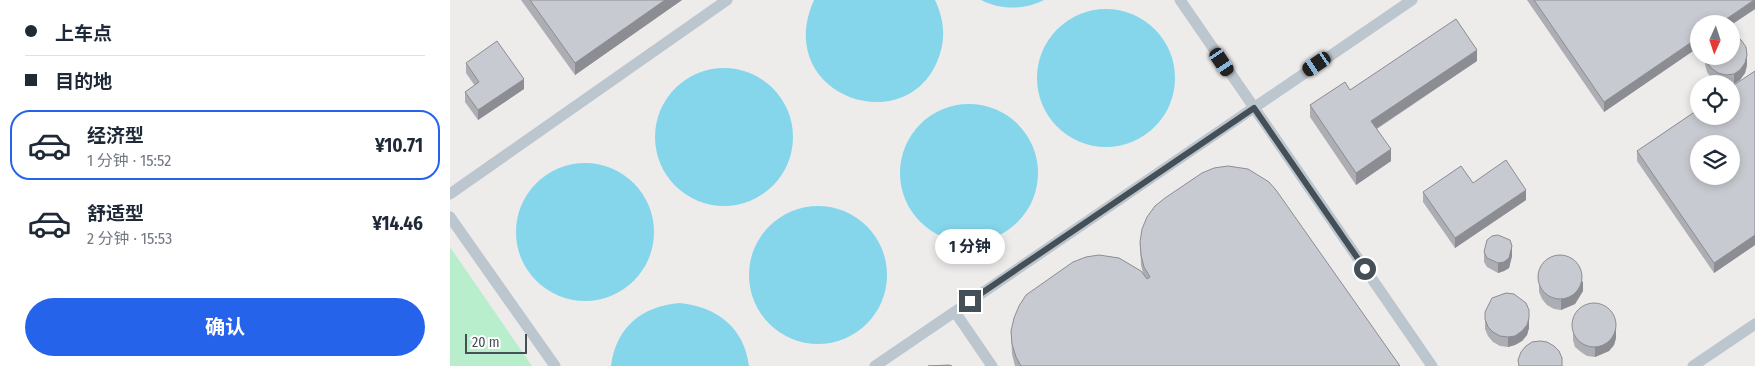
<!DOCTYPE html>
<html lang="zh">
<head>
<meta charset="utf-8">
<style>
  body { margin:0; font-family:"Fira Sans Condensed","Noto Sans SC",sans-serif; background:#f2f2f3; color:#1f2937; height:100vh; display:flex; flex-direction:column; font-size:19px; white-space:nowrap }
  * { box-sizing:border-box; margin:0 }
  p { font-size:16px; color:#747a83 }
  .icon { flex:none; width:28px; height:28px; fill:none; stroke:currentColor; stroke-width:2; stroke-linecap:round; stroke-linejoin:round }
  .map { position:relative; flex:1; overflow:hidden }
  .sheet { display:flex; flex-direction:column; background:#fff; width:450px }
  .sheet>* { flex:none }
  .hud { display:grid; align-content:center; height:110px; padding:0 25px; background:#fff }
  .needle { width:32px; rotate:183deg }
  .controls { position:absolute; left:1240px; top:15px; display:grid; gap:10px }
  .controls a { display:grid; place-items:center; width:50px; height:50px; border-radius:50%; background:#fff; box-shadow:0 2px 8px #0003; font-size:25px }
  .scale { position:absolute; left:15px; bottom:12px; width:62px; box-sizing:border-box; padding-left:5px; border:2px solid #444f58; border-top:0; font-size:14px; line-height:18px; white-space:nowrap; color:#444f58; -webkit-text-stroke:4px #fff; paint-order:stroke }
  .end { position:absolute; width:22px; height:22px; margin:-11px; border:6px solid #444f58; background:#fff; box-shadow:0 0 0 2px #fff }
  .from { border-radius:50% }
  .bubble { position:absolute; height:35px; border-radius:18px; background:#fff; box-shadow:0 2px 8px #0003; font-size:16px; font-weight:700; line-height:35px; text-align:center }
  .car { position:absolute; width:15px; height:30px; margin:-15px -8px; border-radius:6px; box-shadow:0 0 4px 1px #0007; background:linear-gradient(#222 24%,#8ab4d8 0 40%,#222 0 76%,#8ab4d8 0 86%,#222 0) }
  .hud b { display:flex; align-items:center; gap:18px; height:48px; font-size:19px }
  .hud b+b { border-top:1px solid #e0e1e3 }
  .hud i { width:12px; height:12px; background:#1f2937 }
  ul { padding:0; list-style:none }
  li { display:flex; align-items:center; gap:15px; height:70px; margin:0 10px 8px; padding:0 15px; border:2px solid transparent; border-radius:20px }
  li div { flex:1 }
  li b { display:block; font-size:19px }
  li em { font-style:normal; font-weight:700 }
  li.selected { border-color:#2563eb }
  li>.icon { width:45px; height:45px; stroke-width:1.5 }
  .action { display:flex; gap:10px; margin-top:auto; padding:10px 25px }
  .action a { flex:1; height:58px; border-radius:30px; background:#2563eb; color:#fff; font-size:20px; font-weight:700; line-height:58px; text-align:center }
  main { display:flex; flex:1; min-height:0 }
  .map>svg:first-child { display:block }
  .green { fill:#b8eecc }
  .water { fill:#85d6eb }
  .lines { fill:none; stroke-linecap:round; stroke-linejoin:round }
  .service { stroke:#bcc6ce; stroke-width:11 }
  .wall { fill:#acaeb4 }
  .shaded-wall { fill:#8c8d92 }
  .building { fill:#c8cad1; stroke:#8c8d92; fill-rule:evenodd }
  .route { stroke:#444f58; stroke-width:6 }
</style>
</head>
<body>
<main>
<section class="sheet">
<div class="hud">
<b><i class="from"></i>上车点</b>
<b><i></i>目的地</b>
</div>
<ul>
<li class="selected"><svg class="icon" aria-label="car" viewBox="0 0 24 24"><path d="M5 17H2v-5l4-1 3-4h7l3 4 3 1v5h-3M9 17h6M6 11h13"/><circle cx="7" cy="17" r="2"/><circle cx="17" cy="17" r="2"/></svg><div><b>经济型</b><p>1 分钟 · 15:52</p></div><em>¥10.71</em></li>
<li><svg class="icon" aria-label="car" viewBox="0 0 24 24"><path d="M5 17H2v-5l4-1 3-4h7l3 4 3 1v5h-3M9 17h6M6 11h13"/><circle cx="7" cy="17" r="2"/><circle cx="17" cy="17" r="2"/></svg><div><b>舒适型</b><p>2 分钟 · 15:53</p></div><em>¥14.46</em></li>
</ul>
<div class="action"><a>确认</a></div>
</section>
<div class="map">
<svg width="1305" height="366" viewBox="0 0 1305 366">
  <rect width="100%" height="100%" fill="#eeebeb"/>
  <!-- green -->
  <path class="green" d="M0,247L82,366H0Z"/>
  <!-- water -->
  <path class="water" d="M364,0H485C495,21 496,41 487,62C453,141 322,94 364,0Z
    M531,0H594C575,10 550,10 531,0Z
    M587 78a69 69 0 1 1 138 0a69 69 0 1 1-138 0Z
    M205 137a69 69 0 1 1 138 0a69 69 0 1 1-138 0Z
    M450 173a69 69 0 1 1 138 0a69 69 0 1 1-138 0Z
    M66 232a69 69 0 1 1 138 0a69 69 0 1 1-138 0Z
    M299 275a69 69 0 1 1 138 0a69 69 0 1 1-138 0Z
    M230,303C267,307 294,327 299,366H161C166,327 192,306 230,303Z"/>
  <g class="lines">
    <!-- service -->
    <path class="service" d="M730,0L982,366
      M0,194L277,0
      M0,217L105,366
      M505,312L542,366
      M425,366L962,0
      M1243,366L1305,324"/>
  </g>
  <!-- wall -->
  <path class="wall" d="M71,0H232L125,75Z
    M1077,0H1305V9L1281,25V24L1154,112Z
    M1255,56H1281L1297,65L1295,73L1290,80L1284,84L1268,83L1261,78L1257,72L1255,64Z
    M1027,61L927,129L941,161L906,185L860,117V105L900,90Z
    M16,63L74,89L28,120L15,102V92L25,86L16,73Z
    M1305,71V245L1264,273L1187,161V151Z
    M1023,183L1076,200L1005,248L973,202V192Z
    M690,242L950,366H565L562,354L561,331L693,274L691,265Z
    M1034,252L1062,256L1059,268L1054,271L1048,273L1037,267L1034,262Z
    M1089,274L1133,291L1125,304L1111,310L1104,309L1097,305L1092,299L1089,292Z
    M1035,312L1079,328L1077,335L1072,341L1065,345L1058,347L1050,346L1043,342L1038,336L1035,329Z
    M1123,330L1166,338L1164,345L1159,351L1145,357L1137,356L1131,352L1125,347L1123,340Z"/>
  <!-- shaded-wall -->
  <path class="shaded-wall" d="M215,0H232L125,75V63Z
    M1304,0H1305V9L1281,25V24H1269Z
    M1249,37V47L1154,112V102Z
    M1027,50V61L921,132V121Z
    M1297,55V65L1295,73L1290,80L1284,84V74Z
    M74,79V89L28,120V110Z
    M941,149V161L906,185V173Z
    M1076,190V200L1005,248V238Z
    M1305,235V245L1264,273V263Z
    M1062,246V256L1059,268L1054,271L1048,273V263Z
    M1133,281V291L1125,304L1111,310V300Z
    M1079,318V328L1077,335L1072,341L1065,345L1058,347V337Z
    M1166,328V338L1164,345L1159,351L1145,357V347Z"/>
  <!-- building -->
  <path class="building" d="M80,0H215L125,63Z
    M1084,0H1304L1269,24H1249V37L1154,102Z
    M1006,19L1027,50L921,121L941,149L906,173L860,105L895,82L900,90Z
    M1281,34L1285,35L1291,40L1296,47L1297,55L1295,63L1290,70L1284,74L1276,75L1268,73L1261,68L1257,62L1256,56H1281Z
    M47,41L74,79L28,110L15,92L29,82L16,63Z
    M1305,71V235L1264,263L1187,151L1249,109V116H1281V87ZM1249,144H1281V176H1249Z
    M1056,160L1076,190L1005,238L973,192L1011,166L1023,183Z
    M778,166L798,169L819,182L826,190L950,366H571L566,357L562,344L561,331L564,318L569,306L576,295L623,262L636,257L649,255L669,258L691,271L697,279L700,277L694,267L691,255L690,242L692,229L697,217L705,206L715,198L752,173L764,168Z
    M1048,235L1060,240L1062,246L1059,258L1054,262L1048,263L1037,258L1034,252L1037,240L1042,236Z
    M1088 277a22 22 0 1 1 44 0a22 22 0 1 1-44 0Z
    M1056,293L1064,294L1076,303L1079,310V318L1077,325L1072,331L1065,336L1058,337L1050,336L1043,332L1038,327L1035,319V312L1042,298Z
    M1122 325a22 22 0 1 1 44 0a22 22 0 1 1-44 0Z
    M1090,341L1097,342L1104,346L1109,351L1112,358V366H1069L1068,360L1071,352L1076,346L1082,342Z
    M499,365L502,366H478Z"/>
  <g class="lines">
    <!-- route -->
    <path class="route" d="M520,301L804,108L915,269"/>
  </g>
</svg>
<div class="controls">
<a><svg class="needle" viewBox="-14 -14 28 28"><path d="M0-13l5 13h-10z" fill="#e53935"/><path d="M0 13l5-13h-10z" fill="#747a83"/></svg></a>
<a><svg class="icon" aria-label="locate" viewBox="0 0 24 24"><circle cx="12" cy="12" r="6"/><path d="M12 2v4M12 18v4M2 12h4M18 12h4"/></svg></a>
<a><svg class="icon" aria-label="layers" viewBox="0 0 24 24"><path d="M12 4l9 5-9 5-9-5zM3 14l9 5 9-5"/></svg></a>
</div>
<div class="scale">20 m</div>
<i class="end from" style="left:915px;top:269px"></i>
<i class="end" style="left:520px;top:301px"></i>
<div class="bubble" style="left:485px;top:229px;width:70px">1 分钟</div>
<i class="car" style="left:772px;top:62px;rotate:146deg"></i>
<i class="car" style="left:867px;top:64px;rotate:236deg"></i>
</div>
</main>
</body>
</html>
